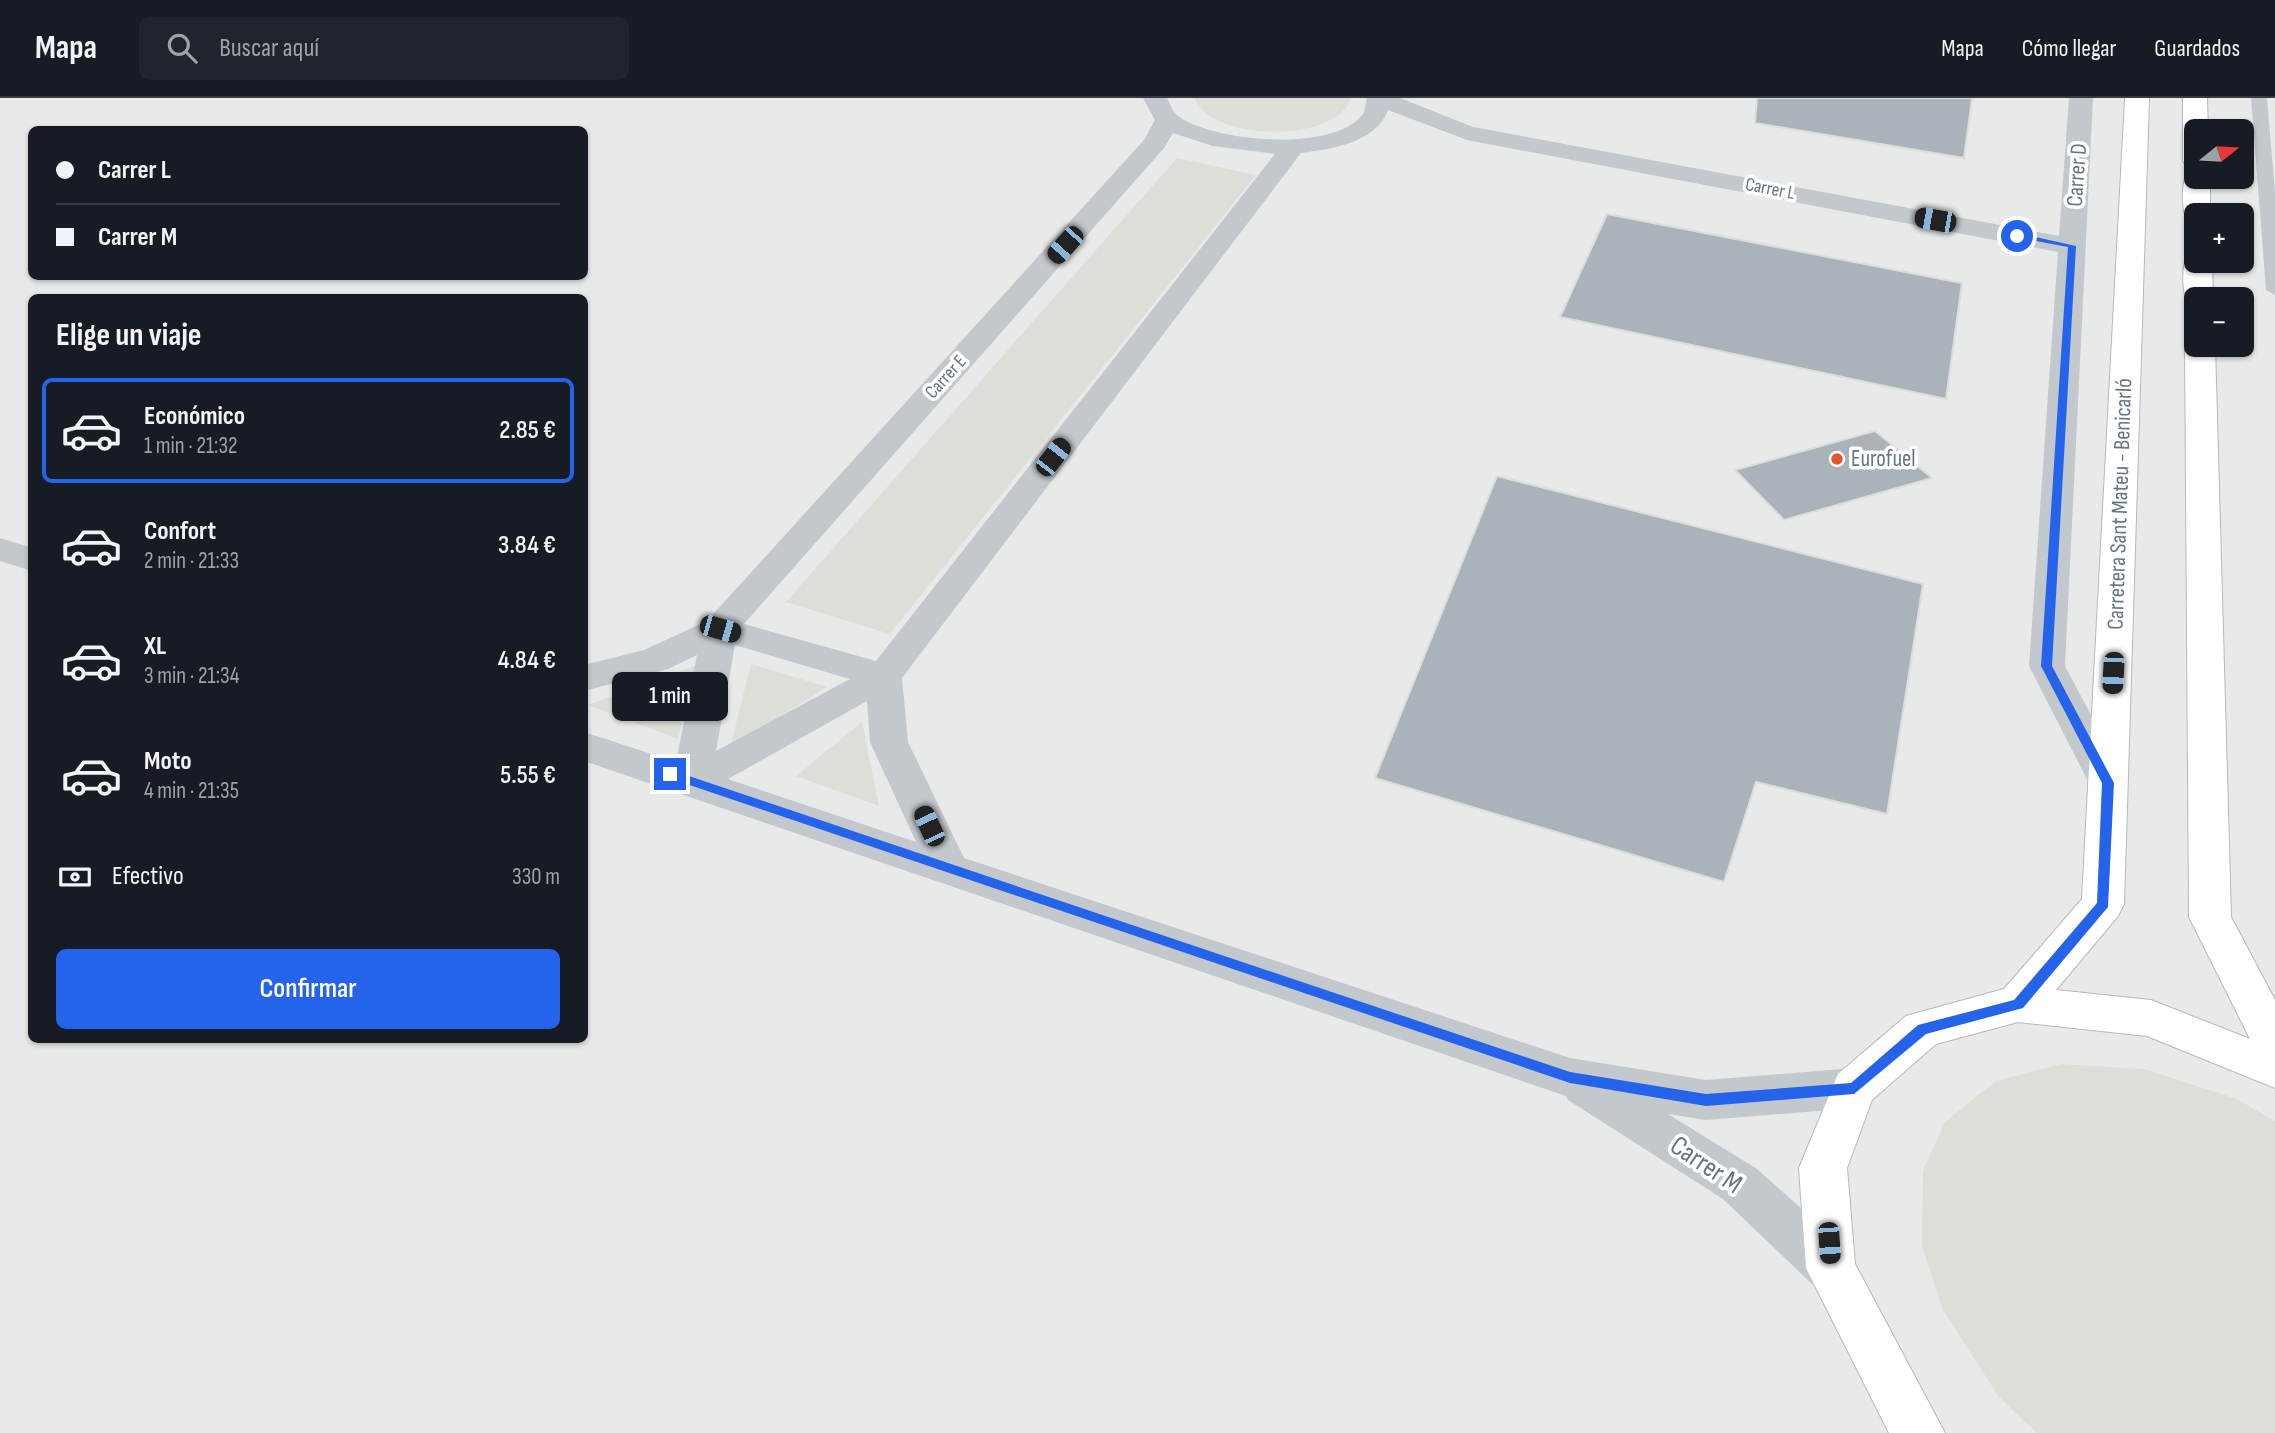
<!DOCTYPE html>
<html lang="es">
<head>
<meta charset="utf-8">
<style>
  body { margin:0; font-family:"Sofia Sans Condensed",sans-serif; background:#20242c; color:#f1f3f6; height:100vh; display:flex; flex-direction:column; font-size:26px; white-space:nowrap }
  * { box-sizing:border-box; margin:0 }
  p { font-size:23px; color:#9ea1a6 }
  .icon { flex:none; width:38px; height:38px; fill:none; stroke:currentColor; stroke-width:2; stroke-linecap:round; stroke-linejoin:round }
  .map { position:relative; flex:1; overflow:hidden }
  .sheet { position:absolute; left:28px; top:196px; width:560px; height:749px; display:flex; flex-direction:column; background:#171b24; border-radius:10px; box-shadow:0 2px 5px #0004 }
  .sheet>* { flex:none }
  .banner { position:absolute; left:28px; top:28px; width:560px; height:154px; border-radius:10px; box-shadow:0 2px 5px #0004; display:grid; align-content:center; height:154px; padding:0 28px; background:#171b24 }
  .needle { width:46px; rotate:72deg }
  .tools { position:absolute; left:2184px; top:21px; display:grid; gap:14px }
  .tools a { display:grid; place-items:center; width:70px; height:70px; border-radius:10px; background:#171b24; box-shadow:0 2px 5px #0004; font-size:35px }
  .end { position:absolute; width:32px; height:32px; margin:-16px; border:9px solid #2563eb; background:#fff; box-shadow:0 0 0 4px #fff }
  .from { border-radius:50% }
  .bubble { position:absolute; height:49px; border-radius:10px; background:#171b24; box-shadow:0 2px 5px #0004; font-size:23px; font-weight:600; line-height:49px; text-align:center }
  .car { position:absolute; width:21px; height:42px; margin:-21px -10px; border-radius:9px; box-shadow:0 0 5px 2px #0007; background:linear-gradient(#222 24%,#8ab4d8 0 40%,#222 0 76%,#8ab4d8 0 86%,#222 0) }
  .banner b { display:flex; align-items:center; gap:24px; height:66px; font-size:26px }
  .banner b+b { border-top:2px solid #363941 }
  .banner i { width:18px; height:18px; background:#f1f3f6 }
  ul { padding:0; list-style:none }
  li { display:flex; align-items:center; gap:21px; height:105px; margin:0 14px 10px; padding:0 14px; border:4px solid transparent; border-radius:10px }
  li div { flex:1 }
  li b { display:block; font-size:26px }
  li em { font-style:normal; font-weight:600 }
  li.on { border-color:#2563eb }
  li>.icon { width:63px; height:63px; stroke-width:1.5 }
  h2 { padding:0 28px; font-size:32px; line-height:84px }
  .pay { display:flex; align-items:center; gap:18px; height:77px; padding:0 28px; font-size:26px }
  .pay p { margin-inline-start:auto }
  .button { display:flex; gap:14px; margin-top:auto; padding:14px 28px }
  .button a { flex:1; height:80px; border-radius:10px; background:#2563eb; color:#fff; font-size:28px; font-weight:600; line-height:80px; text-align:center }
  header { display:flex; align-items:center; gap:42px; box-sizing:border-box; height:98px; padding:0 35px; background:#171b24; border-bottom:2px solid #363941 }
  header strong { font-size:33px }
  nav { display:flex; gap:38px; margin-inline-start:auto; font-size:24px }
  .search { width:490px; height:63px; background:#20242c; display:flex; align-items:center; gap:18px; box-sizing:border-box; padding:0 24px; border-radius:10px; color:#9ea1a6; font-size:26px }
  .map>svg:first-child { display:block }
  .built { fill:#e8e9e9; fill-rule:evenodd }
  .green { fill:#dadfd7 }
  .building { fill:#aab3b9; stroke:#dcdcda; stroke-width:2 }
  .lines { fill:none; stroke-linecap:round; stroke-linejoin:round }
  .secondary-casing { stroke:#b3babf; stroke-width:2 }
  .service { fill:#c3c8cc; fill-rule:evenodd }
  .minor { fill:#c3c8cc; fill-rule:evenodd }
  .secondary { fill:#fff; fill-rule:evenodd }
  .route { fill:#2563eb }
  .poi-dot { fill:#e4572e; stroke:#fff; stroke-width:2.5 }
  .labels { text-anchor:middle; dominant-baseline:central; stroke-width:7; stroke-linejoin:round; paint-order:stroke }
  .far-street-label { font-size:19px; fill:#657683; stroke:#fff }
  .street-label { font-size:23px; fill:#657683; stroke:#fff }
  .poi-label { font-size:23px; fill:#657683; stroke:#fff; text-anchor:start }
  .near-street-label { font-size:28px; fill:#657683; stroke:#fff }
</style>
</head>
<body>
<header>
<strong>Mapa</strong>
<div class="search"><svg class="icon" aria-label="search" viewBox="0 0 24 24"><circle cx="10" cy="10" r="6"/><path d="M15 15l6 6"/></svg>Buscar aquí</div>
<nav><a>Mapa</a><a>Cómo llegar</a><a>Guardados</a></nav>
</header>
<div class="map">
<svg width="2275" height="1335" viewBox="0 0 2275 1335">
  <rect width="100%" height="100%" fill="#fafaf8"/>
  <!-- built -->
  <path class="built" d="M0,0H2275V1335H0ZM32,32H584V178H32ZM2196,33H2242V79H2196ZM2196,117H2242V163H2196ZM32,200H584V942H32ZM2196,201H2242V247H2196Z"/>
  <!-- green -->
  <path class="green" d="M1195,0H1351C1335,47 1209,43 1195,0Z
    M1177,60L1256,77L890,536L786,504Z
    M751,566L827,589L730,650Z
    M697,567L678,641L588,607Z
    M862,624L879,708L796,678Z
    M2061,966L2144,971L2237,1001L2275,1023V1335H2037L1999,1299L1943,1212L1922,1148L1923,1073L1945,1024L1996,983Z"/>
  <!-- building -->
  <path class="building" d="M1757,0H1972L1964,60L1755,25Z
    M1607,116L1962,185L1946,301L1560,219Z
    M1875,333L1932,380L1784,422L1735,372Z
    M1497,378L1923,486L1887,716L1756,684L1724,784L1375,680Z"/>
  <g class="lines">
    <defs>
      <path id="secondary" d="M2125,0H2149L2124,806L2118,818L2056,892L2151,902L2250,941L2189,819L2185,247L2190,241L2196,239V247H2215L2231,819L2275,902V990L2147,938L2018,924L1936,946L1872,1002L1847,1070L1855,1166L1945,1335H1889L1806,1170L1799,1070L1838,976L1906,918L2004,891L2082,801Z
        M2183,0H2207L2208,33H2196V71L2187,68L2183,63Z
        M2196,72V79H2210V117H2196V125L2188,123C2181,113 2181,84 2188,74Z
        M2196,155V163H2212L2213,201H2196V209L2189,207C2182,196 2181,168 2188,157Z"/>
    </defs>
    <!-- secondary casing -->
    <use href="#secondary" class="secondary-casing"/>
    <!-- service -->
    <path class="service" d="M2251,0H2267L2275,94V197L2266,192Z"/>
    <!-- minor -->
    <path class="minor" d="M1143,0H1167C1170,6 1173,14 1178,18C1213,44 1335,55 1363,16C1365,12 1366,4 1367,0H1400L1473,29L2059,138L2069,0H2093L2065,568L2127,685L2122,695L2108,699L2094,695L2029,568L2058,154L1467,42L1388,12C1376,45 1331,51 1301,55L902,580L908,644L964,760L1570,960L1706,982L1854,970L1870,976L1877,990L1870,1004L1854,1010L1706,1022L1668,1016L1757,1071L1849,1153L1856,1170L1849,1187L1831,1193L1813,1187L1723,1101L1568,1002L1566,998L584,663V634L676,664L697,557L668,571L584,593V567L644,552L707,523L1144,42L1155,22ZM1173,35L1213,48L1275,56L876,563L744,526L1164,50ZM735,547L850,581L716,653ZM867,603L870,644L916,744L728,681Z
      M0,440L32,450V473L0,463Z"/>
    <!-- secondary -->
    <use href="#secondary" class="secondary"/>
  </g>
  <!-- route -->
  <path class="route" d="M2017,135L2076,148L2052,568L2114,685L2108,809L2023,910L1926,936L1854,996L1706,1008L1570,985L666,679L664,676L666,673H674L1570,974L1706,996L1851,985L1918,927L2014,902L2097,805L2102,685L2041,568L2068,149L2015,139Z"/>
  <!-- markers -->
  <circle class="poi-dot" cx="1837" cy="361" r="7"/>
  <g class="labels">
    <!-- far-street labels -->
    <g class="far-street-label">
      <text transform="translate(1770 91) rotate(11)">Carrer L</text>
      <text transform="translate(946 279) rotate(-48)">Carrer E</text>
    </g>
    <!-- street labels -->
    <g class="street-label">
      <text transform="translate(2077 77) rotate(-86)">Carrer D</text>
      <text transform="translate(2120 406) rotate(-88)">Carretera Sant Mateu - Benicarló</text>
    </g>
    <!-- poi labels -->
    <g class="poi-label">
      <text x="1851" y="361">Eurofuel</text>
    </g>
    <!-- near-street labels -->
    <g class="near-street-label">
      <text transform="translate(1706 1067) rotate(34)">Carrer M</text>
    </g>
  </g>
</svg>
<div class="tools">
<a><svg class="needle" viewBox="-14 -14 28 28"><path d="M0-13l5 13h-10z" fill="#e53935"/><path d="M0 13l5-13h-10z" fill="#9ea1a6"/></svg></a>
<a>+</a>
<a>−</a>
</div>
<i class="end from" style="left:2017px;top:138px"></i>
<i class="end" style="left:670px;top:676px"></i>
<div class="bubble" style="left:612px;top:574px;width:116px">1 min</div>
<i class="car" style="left:1935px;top:122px;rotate:280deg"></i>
<i class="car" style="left:1065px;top:147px;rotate:222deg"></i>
<i class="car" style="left:1053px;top:359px;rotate:38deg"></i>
<i class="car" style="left:720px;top:531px;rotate:106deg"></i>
<i class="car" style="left:2113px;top:575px;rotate:183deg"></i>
<i class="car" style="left:929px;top:728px;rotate:335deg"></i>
<i class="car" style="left:1829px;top:1145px;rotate:176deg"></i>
<div class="banner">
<b><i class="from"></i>Carrer L</b>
<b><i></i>Carrer M</b>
</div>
<section class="sheet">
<h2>Elige un viaje</h2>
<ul>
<li class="on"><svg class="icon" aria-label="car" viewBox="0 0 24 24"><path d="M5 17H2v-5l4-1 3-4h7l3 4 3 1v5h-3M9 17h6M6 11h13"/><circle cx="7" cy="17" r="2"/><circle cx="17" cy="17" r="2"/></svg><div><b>Económico</b><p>1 min · 21:32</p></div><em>2.85 €</em></li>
<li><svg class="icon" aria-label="car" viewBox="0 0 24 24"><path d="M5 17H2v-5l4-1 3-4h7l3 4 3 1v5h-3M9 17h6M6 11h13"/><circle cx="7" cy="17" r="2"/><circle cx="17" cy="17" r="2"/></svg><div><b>Confort</b><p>2 min · 21:33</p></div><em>3.84 €</em></li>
<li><svg class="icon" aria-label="car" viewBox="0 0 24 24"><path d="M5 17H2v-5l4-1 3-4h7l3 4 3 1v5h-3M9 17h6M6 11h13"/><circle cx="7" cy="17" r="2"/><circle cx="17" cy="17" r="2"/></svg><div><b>XL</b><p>3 min · 21:34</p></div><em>4.84 €</em></li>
<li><svg class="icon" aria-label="car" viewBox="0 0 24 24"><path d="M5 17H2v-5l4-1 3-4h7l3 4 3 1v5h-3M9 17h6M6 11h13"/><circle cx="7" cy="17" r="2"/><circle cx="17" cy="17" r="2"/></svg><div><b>Moto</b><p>4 min · 21:35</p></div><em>5.55 €</em></li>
</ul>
<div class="pay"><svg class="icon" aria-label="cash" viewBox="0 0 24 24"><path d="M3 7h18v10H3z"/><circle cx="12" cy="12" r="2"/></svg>Efectivo<p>330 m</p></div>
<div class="button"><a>Confirmar</a></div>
</section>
</div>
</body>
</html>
